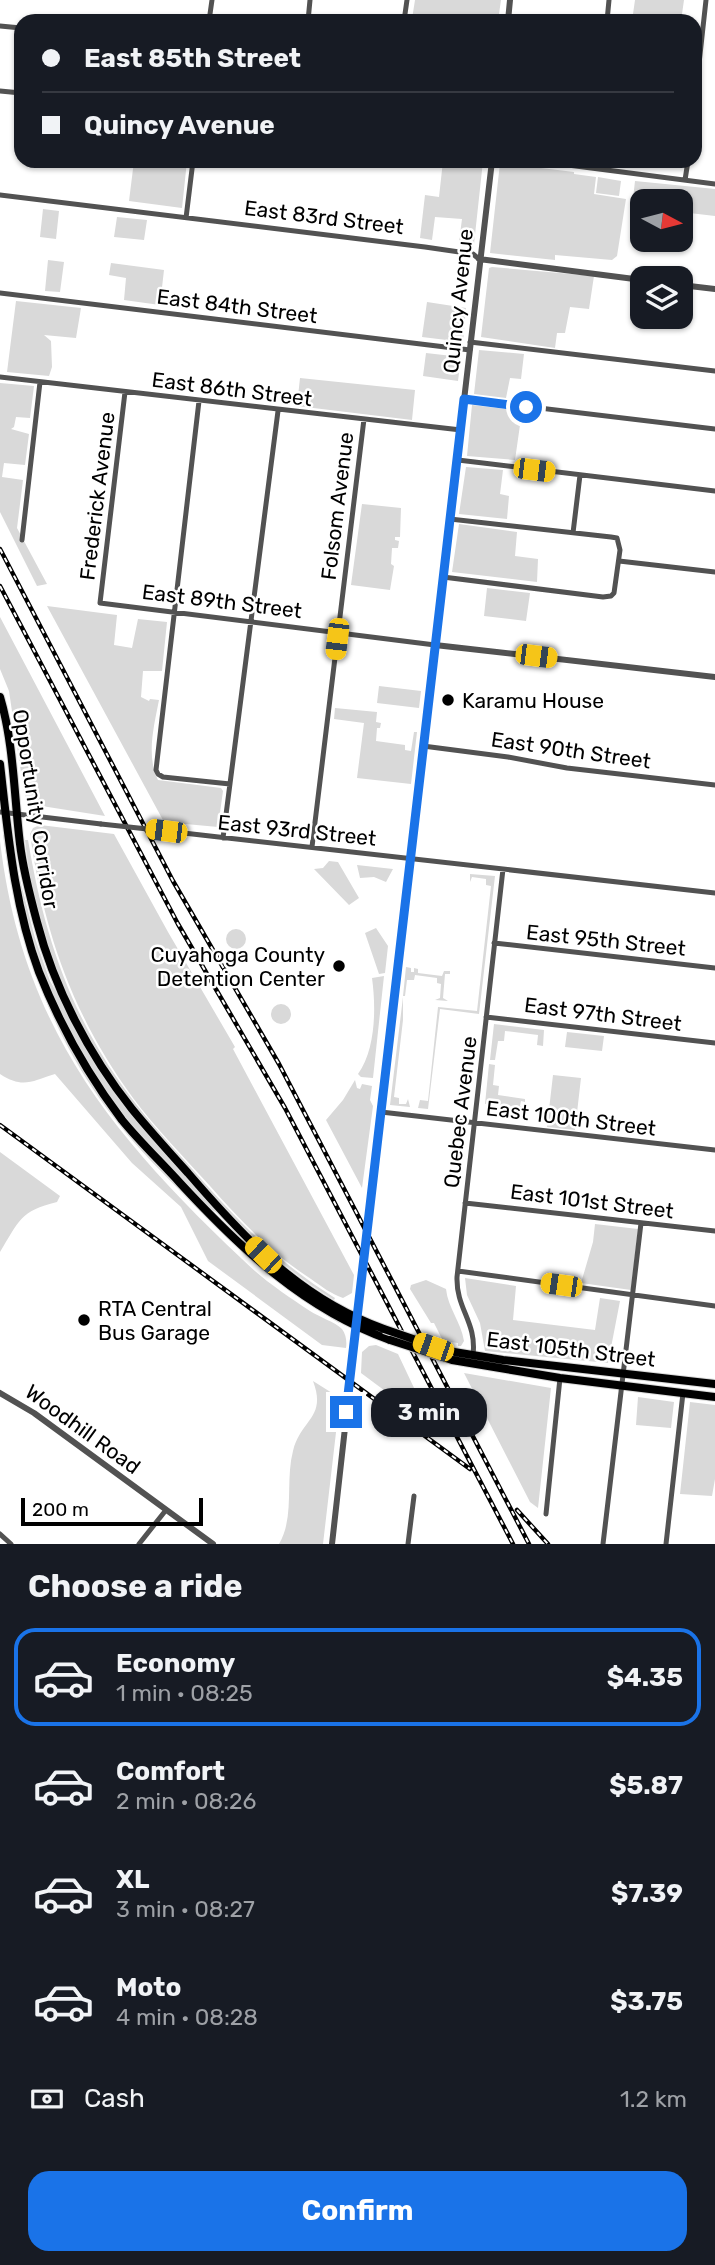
<!DOCTYPE html>
<html lang="en">
<head>
<meta charset="utf-8">
<style>
  body { margin:0; font-family:Rubik,sans-serif; background:#242831; color:#f1f3f6; height:100vh; display:flex; flex-direction:column; font-size:26px; white-space:nowrap }
  * { box-sizing:border-box; margin:0 }
  p { font-size:23px; color:#9ea1a6 }
  .icon { flex:none; width:38px; height:38px; fill:none; stroke:currentColor; stroke-width:2; stroke-linecap:round; stroke-linejoin:round }
  .map { position:relative; height:1544px; overflow:hidden }
  .side { display:flex; flex-direction:column; background:#171b24; flex:1 }
  .side>* { flex:none }
  .hud { position:absolute; left:14px; top:14px; width:688px; height:154px; border-radius:21px; box-shadow:0 2px 5px #0004; display:grid; align-content:center; height:154px; padding:0 28px; background:#171b24 }
  .needle { width:46px; rotate:97deg }
  .controls { position:absolute; left:630px; top:189px; display:grid; gap:14px }
  .controls a { display:grid; place-items:center; width:63px; height:63px; border-radius:14px; background:#171b24; box-shadow:0 2px 5px #0004; font-size:35px }
  .scale { position:absolute; left:21px; bottom:18px; width:182px; box-sizing:border-box; padding-left:7px; border:4px solid #000; border-top:0; font-size:19px; line-height:24px; white-space:nowrap; color:#000; -webkit-text-stroke:5px #fff; paint-order:stroke }
  .end { position:absolute; width:32px; height:32px; margin:-16px; border:9px solid #1a73e8; background:#fff; box-shadow:0 0 0 4px #fff }
  .from { border-radius:50% }
  .bubble { position:absolute; height:49px; border-radius:21px; background:#171b24; box-shadow:0 2px 5px #0004; font-size:23px; font-weight:700; line-height:49px; text-align:center }
  .car { position:absolute; width:21px; height:42px; margin:-21px -10px; border-radius:9px; box-shadow:0 0 5px 2px #0007; background:linear-gradient(#f5c518 24%,#345 0 40%,#f5c518 0 76%,#345 0 86%,#f5c518 0) }
  .hud b { display:flex; align-items:center; gap:24px; height:66px; font-size:26px }
  .hud b+b { border-top:2px solid #363941 }
  .hud i { width:18px; height:18px; background:#f1f3f6 }
  ul { padding:0; list-style:none }
  li { display:flex; align-items:center; gap:21px; height:98px; margin:0 14px 10px; padding:0 14px; border:4px solid transparent; border-radius:21px }
  li div { flex:1 }
  li b { display:block; font-size:26px }
  li em { font-style:normal; font-weight:700 }
  li.on { border-color:#1a73e8 }
  li>.icon { width:63px; height:63px; stroke-width:1.5 }
  h2 { padding:0 28px; font-size:32px; line-height:84px }
  .pay { display:flex; align-items:center; gap:18px; height:77px; padding:0 28px; font-size:26px }
  .pay p { margin-inline-start:auto }
  .primary-button { display:flex; gap:14px; margin-top:auto; padding:14px 28px }
  .primary-button a { flex:1; height:80px; border-radius:21px; background:#1a73e8; color:#fff; font-size:28px; font-weight:700; line-height:80px; text-align:center }
  .map>svg:first-child { display:block }
  .green { fill:#d9d9d9 }
  .lines { fill:none; stroke-linecap:round; stroke-linejoin:round }
  .primary-casing { stroke:#dbdbdb; stroke-width:10 }
  .minor { stroke:#525252; stroke-width:5 }
  .tertiary { stroke:#525252; stroke-width:6 }
  .primary { stroke:#000; stroke-width:8 }
  .rail-casing { stroke:#000; stroke-width:4.5 }
  .rail { stroke:#fff; stroke-width:2; stroke-dasharray:5; stroke-linecap:butt }
  .primary-bridge-casing { stroke:#dbdbdb; stroke-width:10; stroke-linecap:butt }
  .minor-bridge { stroke:#525252; stroke-width:5 }
  .tertiary-bridge { stroke:#525252; stroke-width:6 }
  .primary-bridge { stroke:#000; stroke-width:8 }
  .route { stroke:#1a73e8; stroke-width:9 }
  .poi-dot { fill:#000; stroke:#fff; stroke-width:2.5 }
  .labels { text-anchor:middle; dominant-baseline:central; stroke-width:5; stroke-linejoin:round; paint-order:stroke }
  .street-label { font-size:21px; fill:#000; stroke:#fff }
  .poi-label { font-size:21px; fill:#000; stroke:#fff; text-anchor:start }
</style>
</head>
<body>
<div class="map">
<svg width="715" height="1544" viewBox="0 0 715 1544">
  <rect width="100%" height="100%" fill="#fff"/>
  <!-- green -->
  <path class="green" d="M415,0H501L498,21L412,19Z
    M635,0H684L681,21H632Z
    M134,161H187L182,208L129,201Z
    M443,161H483L474,244L459,242L462,219L435,217L432,240L420,238L425,195L439,197Z
    M500,163L574,172V174L596,177L594,194L626,199L617,256L612,260L555,255V260L490,253Z
    M598,177L621,181L619,196L596,193Z
    M635,181L715,189V216L681,212V201H642V208L632,207Z
    M43,209L59,211L56,239L40,237Z
    M117,217L147,220L144,240L114,237Z
    M48,260L64,262L60,292L45,291Z
    M111,263L164,270L160,305L124,300L126,278L109,275Z
    M492,267L594,276L589,309L570,307L565,333H557L555,348L481,337L489,268Z
    M16,301L81,308L76,338L44,335L51,341L52,367L49,376L7,372Z
    M427,302L466,308L463,342L422,337Z
    M479,350L524,354L521,379L510,378L506,398L474,394Z
    M426,353L461,357L458,381L423,376Z
    M300,378L415,390L412,420L297,406Z
    M0,383L34,386L30,418L16,417L14,427L11,429L29,434L25,465L4,463L2,477L23,480L17,528L47,584L37,586L0,512Z
    M472,405L522,411L515,460L467,456Z
    M466,467L503,470L500,494L509,496L507,519L459,514Z
    M362,504L401,508L400,537H395V540L399,541L398,548H392L391,564L394,566L390,590L351,585Z
    M459,524L517,532L515,556L538,559L537,582L452,572Z
    M487,588L530,593L526,621L484,616Z
    M47,606L117,615L114,645L132,648L138,619L167,622L162,671H143L141,697L149,701L150,699L159,700C154,726 146,756 158,780L221,788L223,791L218,827L164,822Z
    M0,617L105,816L29,804L24,793L9,691L0,669Z
    M379,686L421,691L419,708L377,703Z
    M335,708L377,712L376,722L381,723L380,728H377L376,741L405,745V750L411,751L414,732H417L411,784L357,778L364,723L334,719Z
    M40,825L114,834L168,932L235,1047L233,1049L354,1275L352,1293L343,1298C331,1294 321,1286 311,1279C272,1254 241,1221 210,1186C184,1157 156,1129 133,1098C73,1016 44,933 30,834L33,828Z
    M3,835H5C19,936 47,1020 106,1104C179,1183 245,1269 340,1321L339,1323C276,1286 237,1250 187,1198C164,1174 139,1150 118,1123C50,1038 18,942 3,835Z
    M25,840H28C43,929 67,1006 119,1081C141,1113 168,1142 194,1171C239,1222 276,1261 335,1298L334,1300C275,1264 234,1221 188,1169C159,1135 128,1103 104,1065C62,998 33,919 25,840Z
    M0,841C22,1027 111,1135 242,1259C262,1279 286,1295 310,1311C319,1317 335,1322 342,1329C346,1334 347,1342 346,1348L322,1345L208,1261L181,1207L132,1163L55,1074C32,1081 23,1089 0,1074Z
    M329,861L338,862L359,898L349,905L314,869L323,868Z
    M357,865L393,869L386,882L374,877L360,878Z
    M17,868L35,938L50,981L110,1085L128,1111L219,1214L209,1208C182,1180 153,1152 128,1122C68,1048 33,961 17,868Z
    M470,874L495,876L479,1014L440,1009L428,1109L418,1108L420,1100L428,1101L438,1007L477,1011L491,886L486,885V879L472,877L470,882Z
    M376,928L388,946L385,973L379,974L365,933Z
    M226 939a10 10 0 1 1 20 0a10 10 0 1 1-20 0Z
    M406,967L411,968V972H414V968L418,969V973L442,976L444,971H450V974H445L443,998L448,1001L435,1000L440,998L441,984L437,983V978L415,975L414,980H407L405,996H403Z
    M384,976L373,1078L361,1077L358,1074C376,1049 376,1007 372,978Z
    M403,997V1020L394,1097L399,1098V1104H406L408,1099L410,1107L390,1105Z
    M271 1014a10 10 0 1 1 20 0a10 10 0 1 1-20 0Z
    M494,1024L544,1030L543,1046L537,1045L538,1035L505,1031L504,1041H498L495,1060H490Z
    M567,1032L604,1036L602,1051L565,1047Z
    M489,1064L495,1065L493,1085L499,1086L498,1095L525,1099V1102L521,1101L520,1106L525,1108L485,1104Z
    M553,1075L581,1078L575,1130L547,1127Z
    M355,1080L357,1088L360,1089L362,1084L372,1086L370,1100L373,1106L362,1188L326,1120L343,1100Z
    M0,1152L60,1196L57,1202C20,1211 19,1221 0,1252Z
    M595,1224L638,1229L631,1290L581,1283L593,1242Z
    M465,1278L516,1286L513,1320L595,1330L600,1298L620,1301L608,1363L485,1351L480,1323L467,1295Z
    M426,1280L446,1289C448,1308 461,1322 464,1341L461,1346H458V1343L443,1341L434,1323H431L410,1289L411,1285Z
    M376,1345L398,1354L432,1426L361,1373L362,1352L369,1346Z
    M464,1373L551,1388L538,1508L530,1502Z
    M313,1381L340,1398L323,1544H279C295,1517 285,1481 293,1451C301,1419 327,1418 313,1381Z
    M638,1397L674,1402L671,1428L636,1425Z
    M690,1402L715,1405V1479L712,1496L680,1494Z"/>
  <g class="lines">
    <defs>
      <path id="primary" d="M0,697C14,744 14,796 20,844C23,870 30,896 37,922C54,988 89,1055 132,1109C150,1131 169,1152 188,1173C245,1239 300,1299 384,1329
        M0,764C8,834 14,905 39,972C60,1025 88,1075 122,1120C140,1142 161,1162 180,1183C241,1249 304,1309 390,1340
        M448,1351L503,1360L715,1384
        M452,1360L560,1378L715,1397"/>
    </defs>
    <!-- primary casing -->
    <use href="#primary" class="primary-casing"/>
    <!-- minor -->
    <path class="minor" d="M209,21L212,0
      M308,21L310,0
      M404,21L407,0
      M607,21L609,0
      M0,26L21,28
      M0,91L21,93
      M695,100L706,0
      M537,161L715,184
      M685,180L688,161
      M0,195L425,247L473,254L479,259
      M186,218L193,161
      M0,293L470,350
      M470,342L715,371
      M0,377L461,430
      M125,392L100,603L435,645
      M464,399L715,429
      M199,401L156,770L158,774L163,777L230,784
      M458,460L715,491
      M573,533L580,475
      M22,540L40,382
      M619,561L715,572
      M443,577L603,597L611,596L614,593L620,550L617,538L611,537L450,519
      M423,746L508,757L567,768L715,785
      M0,812L101,824
      M166,831L715,893
      M223,838L278,411
      M312,847L364,419
      M494,943L715,968
      M486,1017L715,1043
      M381,1112L715,1150
      M465,1203L715,1231
      M458,1271L715,1306
      M473,1355C477,1322 456,1309 457,1277L503,869
      M546,1514L560,1378
      M0,1534L11,1544
      M139,1544L166,1510
      M408,1544L414,1496
      M603,1544L641,1223
      M666,1544L683,1393"/>
    <!-- tertiary -->
    <path class="tertiary" d="M508,21L510,0
      M479,259L642,280
      M681,285L715,289
      M435,645L715,677
      M370,1204L492,161
      M0,1393L34,1413L213,1544
      M332,1544L361,1285"/>
    <!-- primary -->
    <use href="#primary" class="primary"/>
    <defs>
      <path id="rail" d="M0,549L173,881L279,1064L529,1544
        M0,586L178,924L285,1108L513,1544
        M0,1125L470,1469
        M517,1510L548,1544"/>
    </defs>
    <!-- rail casing -->
    <use href="#rail" class="rail-casing"/>
    <!-- rail -->
    <use href="#rail" class="rail"/>
    <defs>
      <path id="primary-bridge" d="M384,1329L448,1351
        M390,1340L452,1360"/>
    </defs>
    <!-- primary-bridge casing -->
    <use href="#primary-bridge" class="primary-bridge-casing"/>
    <!-- minor-bridge -->
    <path class="minor-bridge" d="M101,824L166,831"/>
    <!-- tertiary-bridge -->
    <path class="tertiary-bridge" d="M361,1285L370,1204"/>
    <!-- primary-bridge -->
    <use href="#primary-bridge" class="primary-bridge"/>
  </g>
  <g class="lines">
    <!-- route -->
    <path class="route" d="M346,1412L464,399L526,407"/>
  </g>
  <!-- markers -->
  <g class="poi-dot">
    <circle cx="448" cy="700" r="7"/>
    <circle cx="339" cy="966" r="7"/>
    <circle cx="84" cy="1320" r="7"/>
  </g>
  <g class="labels">
    <!-- street labels -->
    <g class="street-label">
      <text transform="translate(324 217) rotate(7)">East 83rd Street</text>
      <text transform="translate(458 301) rotate(-84)">Quincy Avenue</text>
      <text transform="translate(237 306) rotate(7)">East 84th Street</text>
      <text transform="translate(232 389) rotate(7)">East 86th Street</text>
      <text transform="translate(97 496) rotate(-83)">Frederick Avenue</text>
      <text transform="translate(337 506) rotate(-83)">Folsom Avenue</text>
      <text transform="translate(222 601) rotate(7)">East 89th Street</text>
      <text transform="translate(571 750) rotate(8)">East 90th Street</text>
      <text transform="translate(36 809) rotate(81)">Opportunity Corridor</text>
      <text transform="translate(297 830) rotate(6)">East 93rd Street</text>
      <text transform="translate(606 940) rotate(6)">East 95th Street</text>
      <text transform="translate(603 1014) rotate(7)">East 97th Street</text>
      <text transform="translate(460 1112) rotate(-83)">Quebec Avenue</text>
      <text transform="translate(571 1118) rotate(7)">East 100th Street</text>
      <text transform="translate(592 1201) rotate(7)">East 101st Street</text>
      <text transform="translate(571 1349) rotate(7)">East 105th Street</text>
      <text transform="translate(83 1429) rotate(36)">Woodhill Road</text>
    </g>
    <!-- poi labels -->
    <g class="poi-label">
      <text x="462" y="700">Karamu House</text>
      <text x="325" y="954" text-anchor="end">Cuyahoga County<tspan x="325" dy="24">Detention Center</tspan></text>
      <text x="98" y="1308">RTA Central<tspan x="98" dy="24">Bus Garage</tspan></text>
    </g>
  </g>
</svg>
<div class="controls">
<a><svg class="needle" viewBox="-14 -14 28 28"><path d="M0-13l5 13h-10z" fill="#e53935"/><path d="M0 13l5-13h-10z" fill="#9ea1a6"/></svg></a>
<a><svg class="icon" aria-label="layers" viewBox="0 0 24 24"><path d="M12 4l9 5-9 5-9-5zM3 14l9 5 9-5"/></svg></a>
</div>
<div class="scale">200 m</div>
<i class="end from" style="left:526px;top:407px"></i>
<i class="end" style="left:346px;top:1412px"></i>
<div class="bubble" style="left:371px;top:1388px;width:116px">3 min</div>
<i class="car" style="left:534px;top:470px;rotate:97deg"></i>
<i class="car" style="left:337px;top:639px;rotate:187deg"></i>
<i class="car" style="left:536px;top:656px;rotate:97deg"></i>
<i class="car" style="left:166px;top:831px;rotate:277deg"></i>
<i class="car" style="left:263px;top:1255px;rotate:314deg"></i>
<i class="car" style="left:561px;top:1285px;rotate:278deg"></i>
<i class="car" style="left:433px;top:1347px;rotate:289deg"></i>
<div class="hud">
<b><i class="from"></i>East 85th Street</b>
<b><i></i>Quincy Avenue</b>
</div>
</div>
<section class="side">
<h2>Choose a ride</h2>
<ul>
<li class="on"><svg class="icon" aria-label="car" viewBox="0 0 24 24"><path d="M5 17H2v-5l4-1 3-4h7l3 4 3 1v5h-3M9 17h6M6 11h13"/><circle cx="7" cy="17" r="2"/><circle cx="17" cy="17" r="2"/></svg><div><b>Economy</b><p>1 min · 08:25</p></div><em>$4.35</em></li>
<li><svg class="icon" aria-label="car" viewBox="0 0 24 24"><path d="M5 17H2v-5l4-1 3-4h7l3 4 3 1v5h-3M9 17h6M6 11h13"/><circle cx="7" cy="17" r="2"/><circle cx="17" cy="17" r="2"/></svg><div><b>Comfort</b><p>2 min · 08:26</p></div><em>$5.87</em></li>
<li><svg class="icon" aria-label="car" viewBox="0 0 24 24"><path d="M5 17H2v-5l4-1 3-4h7l3 4 3 1v5h-3M9 17h6M6 11h13"/><circle cx="7" cy="17" r="2"/><circle cx="17" cy="17" r="2"/></svg><div><b>XL</b><p>3 min · 08:27</p></div><em>$7.39</em></li>
<li><svg class="icon" aria-label="car" viewBox="0 0 24 24"><path d="M5 17H2v-5l4-1 3-4h7l3 4 3 1v5h-3M9 17h6M6 11h13"/><circle cx="7" cy="17" r="2"/><circle cx="17" cy="17" r="2"/></svg><div><b>Moto</b><p>4 min · 08:28</p></div><em>$3.75</em></li>
</ul>
<div class="pay"><svg class="icon" aria-label="cash" viewBox="0 0 24 24"><path d="M3 7h18v10H3z"/><circle cx="12" cy="12" r="2"/></svg>Cash<p>1.2 km</p></div>
<div class="primary-button"><a>Confirm</a></div>
</section>
</body>
</html>
